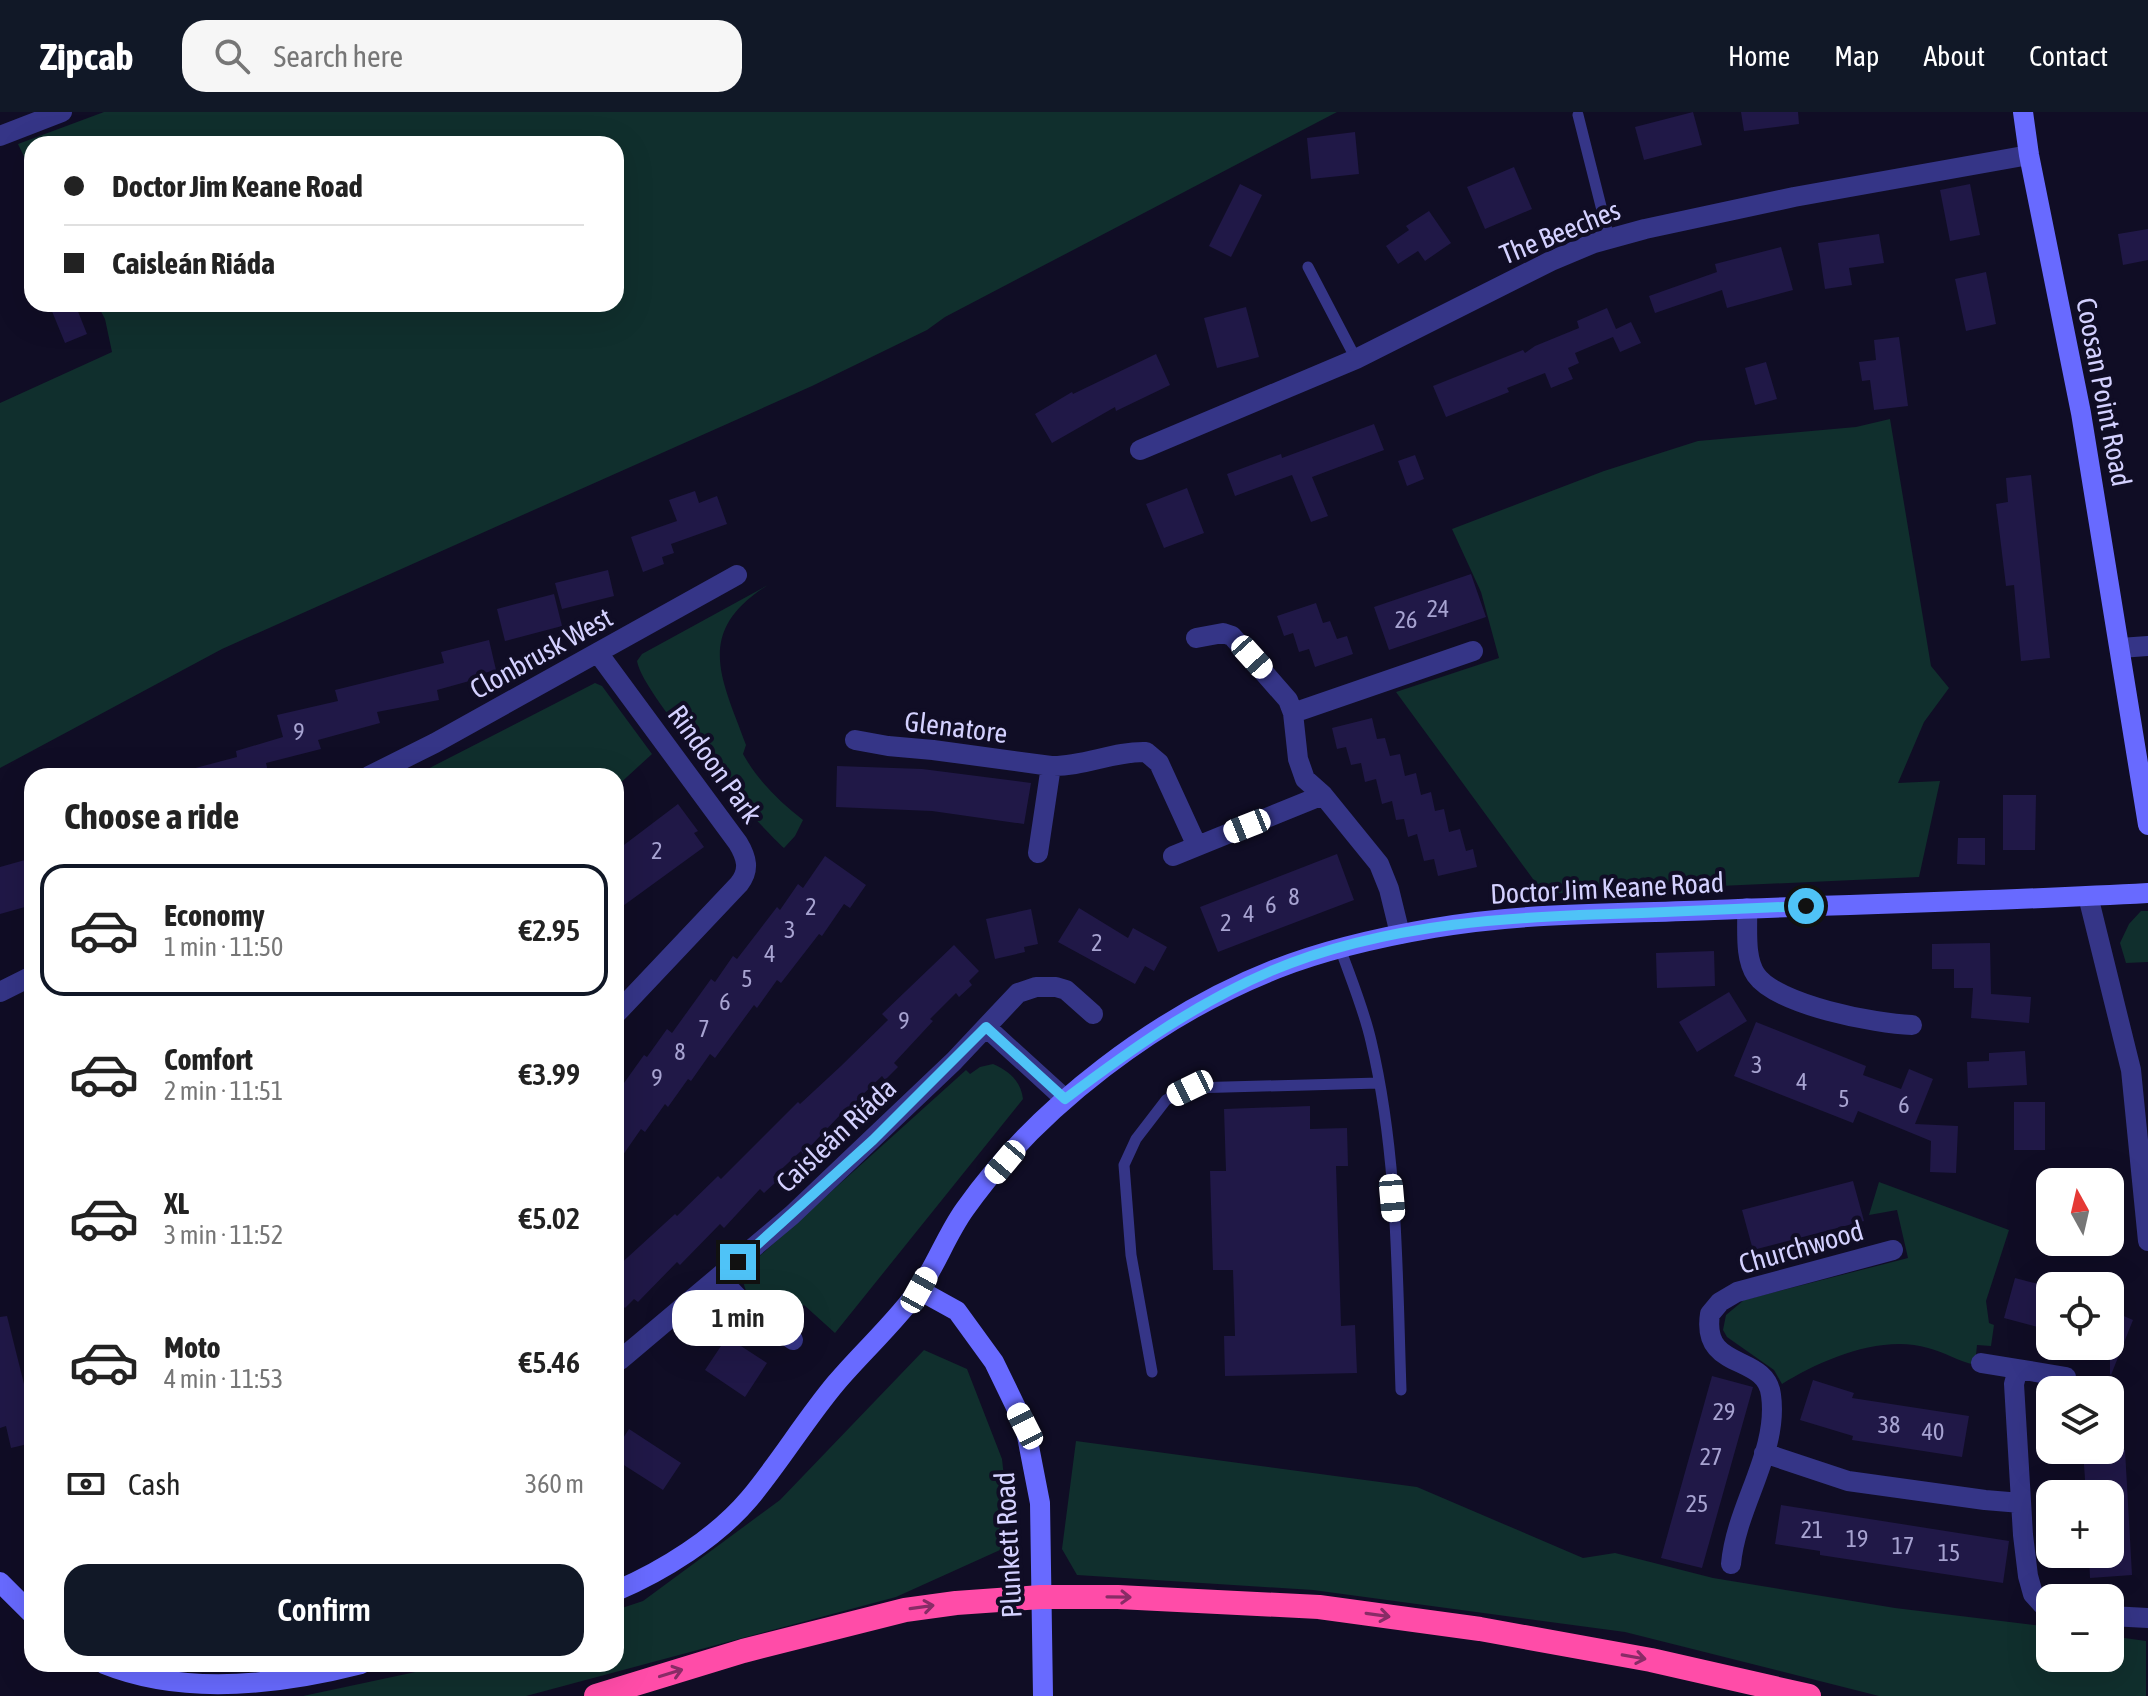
<!DOCTYPE html>
<meta charset="utf-8">
<style>
:root{--surface:#fff;--page:#f6f6f6;--text:#222;--muted:#767676;--line:#e0e0e0;--accent:#111827}
body{margin:0;font-family:"Asap Condensed",sans-serif;background:var(--page);color:var(--text);height:100vh;display:flex;flex-direction:column;font-size:30px;white-space:nowrap}
*{box-sizing:border-box;margin:0}
p{font-size:26px;color:var(--muted)}
.icon{flex:none;width:44px;height:44px;fill:none;stroke:currentColor;stroke-width:2;stroke-linecap:round;stroke-linejoin:round}
.map{position:relative;flex:1;overflow:hidden}
.panel{position:absolute;left:24px;top:656px;width:600px;height:904px;display:flex;flex-direction:column;background:var(--surface);border-radius:24px;box-shadow:0 8px 32px #0002}
.panel>*{flex:none}
.banner{position:absolute;left:24px;top:24px;width:600px;height:176px;border-radius:24px;box-shadow:0 8px 32px #0002;display:grid;align-content:center;height:176px;padding:0 40px;background:var(--surface)}
.needle{width:52px;rotate:352deg}
.fabs{position:absolute;left:2036px;top:1056px;display:grid;gap:16px}
.fabs a{display:grid;place-items:center;width:88px;height:88px;border-radius:16px;background:var(--surface);box-shadow:0 8px 32px #0002;font-size:40px}
.end{position:absolute;width:36px;height:36px;margin:-18px;border:10px solid #4fc3f7;background:#111;box-shadow:0 0 0 4px #111}
.from{border-radius:50%}
.bubble{position:absolute;height:56px;border-radius:24px;background:var(--surface);box-shadow:0 8px 32px #0002;font-size:26px;font-weight:600;line-height:56px;text-align:center}
.car{position:absolute;width:24px;height:48px;margin:-24px -12px;border-radius:10px;box-shadow:0 0 6px 2px #0007;background:linear-gradient(#fff 24%,#345 0 40%,#fff 0 76%,#345 0 86%,#fff 0)}
.banner b{display:flex;align-items:center;gap:28px;height:76px;font-size:30px}
.banner b+b{border-top:2px solid var(--line)}
.banner i{width:20px;height:20px;background:var(--text)}
ul{padding:0;list-style:none}
li{display:flex;align-items:center;gap:24px;height:132px;margin:0 16px 12px;padding:0 24px;border:4px solid transparent;border-radius:24px}
li div{flex:1}
li b{display:block;font-size:30px}
li em{font-style:normal;font-weight:600}
li.current{border-color:var(--accent)}
li>.icon{width:72px;height:72px;stroke-width:1.5}
h2{padding:0 40px;font-size:36px;line-height:96px}
.pay{display:flex;align-items:center;gap:20px;height:88px;padding:0 40px;font-size:30px}
.pay p{margin-inline-start:auto}
.action{display:flex;gap:16px;margin-top:auto;padding:16px 40px}
.action a{flex:1;height:92px;border-radius:24px;background:var(--accent);color:#fff;font-size:32px;font-weight:600;line-height:92px;text-align:center}
header{display:flex;align-items:center;gap:48px;box-sizing:border-box;height:112px;padding:0 40px;background:var(--accent);color:#fff}
header strong{font-size:38px}
nav{display:flex;gap:44px;margin-inline-start:auto;font-size:28px}
.search{width:560px;height:72px;background:var(--page);display:flex;align-items:center;gap:20px;box-sizing:border-box;padding:0 28px;border-radius:24px;color:var(--muted);font-size:30px}
.map>svg:first-child{display:block}
.green{fill:#102f2d}
.building{fill:#201847}
.lines{fill:none;stroke-linecap:round;stroke-linejoin:round}
.lane{stroke:#353587;stroke-width:11}
.street{stroke:#353587;stroke-width:20}
.secondary{stroke:#686aff;stroke-width:20}
.highway{stroke:#ff4ca8;stroke-width:24}
.oneway{stroke:#882c66}
.route{stroke:#4fc3f7;stroke-width:10}
.labels{text-anchor:middle;stroke-width:8;stroke-linejoin:round;paint-order:stroke}
.number-label{font-size:24px;fill:#a7a3d1}
.street-label{font-size:28px;fill:#d4d1ff;stroke:#100d25}
</style>
<header>
<strong>Zipcab</strong>
<div class="search"><svg class="icon" aria-label="search" viewBox="0 0 24 24"><circle cx="10" cy="10" r="6"/><path d="M15 15l6 6"/></svg>Search here</div>
<nav><a>Home</a><a>Map</a><a>About</a><a>Contact</a></nav>
</header>
<div class="map">
<svg width="2148" height="1584" viewBox="0 0 2148 1584">
<rect width="100%" height="100%" fill="#100d25"/>
<path class="green" d="M 104,0 L 1337,0 L 945,205 L 927,218 L 812,274 L 222,537 L 0,656 L 0,291 L 112,240 L 105,207 L 97,192 L 616,192 L 616,32 L 32,32 L 32,61 L 18,32 Z
M 1890,307 L 1931,554 L 1949,576 L 1924,610 L 1898,671 L 1940,669 L 1919,765 L 1544,782 L 1396,580 L 1499,546 L 1481,480 L 1452,417 L 1604,359 L 1698,329 L 1856,315 Z
M 768,473 C 693,520 722,567 746,633 L 743,642 C 758,669 779,689 803,708 L 795,724 L 784,736 C 754,709 642,582 637,549 L 642,542 Z
M 595,571 L 602,574 L 652,642 L 616,675 L 616,664 L 414,664 Z
M 2141,799 L 2148,799 L 2148,850 L 2126,851 L 2120,831 L 2129,812 Z
M 993,952 C 1009,959 1021,969 1023,987 L 835,1221 L 804,1193 L 783,1204 C 759,1192 728,1179 753,1150 L 966,958 L 970,962 L 980,955 Z
M 1879,1070 L 2009,1118 L 1986,1189 L 1989,1211 L 1994,1213 L 1991,1234 L 1977,1233 L 1975,1253 C 1958,1249 1944,1240 1928,1236 C 1881,1222 1821,1248 1782,1272 L 1774,1258 L 1727,1225 L 1723,1218 L 1726,1203 L 1744,1188 L 1908,1146 L 1897,1098 L 1869,1103 Z
M 924,1238 L 967,1257 L 1002,1347 L 1009,1411 L 1000,1438 L 896,1485 L 526,1584 L 303,1584 L 453,1552 L 616,1552 L 616,1498 L 643,1489 L 780,1388 Z
M 1076,1329 L 1417,1375 L 1583,1446 L 1615,1441 L 1713,1466 L 1895,1496 L 2050,1515 L 2050,1546 L 2110,1546 L 2110,1524 L 2146,1529 L 2146,1584 L 1879,1584 L 1625,1520 L 1313,1478 L 1077,1463 L 1062,1437 Z"/>
<path class="building" d="M 1693,0 L 1702,33 L 1644,48 L 1635,15 Z
M 1741,0 L 1798,0 L 1799,12 L 1744,19 Z
M 1355,20 L 1359,62 L 1311,67 L 1307,26 Z
M 1514,55 L 1532,97 L 1485,117 L 1467,75 Z
M 1240,72 L 1262,83 L 1231,145 L 1209,134 Z
M 1970,72 L 1980,123 L 1950,129 L 1940,78 Z
M 1429,99 L 1451,131 L 1425,149 L 1418,139 L 1398,152 L 1386,134 L 1409,118 L 1406,114 Z
M 2148,117 L 2148,148 L 2123,153 L 2118,122 Z
M 1879,122 L 1884,151 L 1849,156 L 1852,173 L 1825,177 L 1818,131 Z
M 1781,135 L 1793,178 L 1727,196 L 1722,178 L 1655,201 L 1649,184 L 1717,160 L 1715,152 Z
M 1986,160 L 1996,212 L 1966,219 L 1955,167 Z
M 49,192 L 75,192 L 87,222 L 65,231 Z
M 1246,195 L 1259,245 L 1217,256 L 1204,206 Z
M 1607,196 L 1616,217 L 1631,210 L 1641,231 L 1620,240 L 1613,225 L 1575,241 L 1579,251 L 1568,256 L 1573,267 L 1551,276 L 1545,261 L 1507,276 L 1509,280 L 1446,305 L 1433,274 L 1523,238 L 1525,241 L 1535,234 L 1579,216 L 1577,209 Z
M 1899,225 L 1908,294 L 1874,298 L 1870,268 L 1862,269 L 1859,250 L 1876,248 L 1874,228 Z
M 1156,242 L 1170,273 L 1116,299 L 1115,295 L 1052,331 L 1035,302 L 1072,280 L 1073,282 Z
M 1766,250 L 1777,287 L 1755,293 L 1745,256 Z
M 1374,312 L 1384,338 L 1312,365 L 1328,404 L 1311,410 L 1292,363 L 1235,384 L 1227,362 L 1281,342 L 1282,346 Z
M 1415,343 L 1424,367 L 1407,374 L 1398,349 Z
M 2031,363 L 2050,546 L 2021,549 L 2014,473 L 2006,474 L 1996,392 L 2008,390 L 2006,366 Z
M 1187,376 L 1204,421 L 1164,436 L 1146,392 Z
M 695,379 L 699,391 L 717,384 L 727,412 L 671,432 L 674,441 L 662,445 L 664,452 L 643,460 L 631,425 L 677,409 L 669,388 Z
M 608,458 L 614,484 L 562,497 L 555,471 Z
M 1471,462 L 1486,505 L 1389,538 L 1374,495 Z
M 554,482 L 562,514 L 505,529 L 497,497 Z
M 1316,491 L 1323,511 L 1330,509 L 1337,527 L 1347,524 L 1353,542 L 1315,555 L 1309,537 L 1299,540 L 1293,521 L 1284,524 L 1277,504 Z
M 489,528 L 496,558 L 472,564 L 473,568 L 437,578 L 439,588 L 377,600 L 380,611 L 318,628 L 321,637 L 266,651 L 269,664 L 189,664 L 188,658 L 237,645 L 236,639 L 283,625 L 277,603 L 338,589 L 335,578 L 444,551 L 441,540 Z
M 1372,606 L 1377,627 L 1385,626 L 1390,644 L 1400,642 L 1405,664 L 1416,661 L 1421,683 L 1431,680 L 1435,699 L 1444,697 L 1449,720 L 1460,717 L 1466,739 L 1473,737 L 1477,755 L 1438,764 L 1434,747 L 1424,749 L 1417,722 L 1408,725 L 1404,707 L 1396,708 L 1392,689 L 1382,692 L 1376,667 L 1365,670 L 1361,651 L 1351,653 L 1346,635 L 1337,637 L 1332,616 Z
M 837,654 L 922,657 L 1031,671 L 1024,712 L 932,699 L 836,695 Z
M 2003,683 L 2036,683 L 2035,738 L 2003,738 Z
M 678,692 L 698,719 L 694,721 L 704,735 L 616,799 L 616,739 Z
M 1958,726 L 1985,726 L 1985,753 L 1957,752 Z
M 1337,742 L 1354,788 L 1218,840 L 1200,795 Z
M 825,744 L 866,773 L 850,796 L 844,792 L 822,824 L 819,822 L 781,871 L 777,868 L 757,896 L 754,893 L 715,946 L 710,942 L 691,969 L 688,967 L 668,995 L 665,992 L 645,1020 L 641,1017 L 616,1053 L 616,965 L 624,971 L 644,943 L 647,945 L 667,917 L 672,921 L 711,867 L 715,870 L 733,844 L 737,847 L 777,795 L 780,798 L 798,772 L 803,776 Z
M 25,748 L 29,760 L 32,759 L 32,793 L 0,802 L 0,755 Z
M 1079,796 L 1128,826 L 1133,816 L 1167,835 L 1154,859 L 1145,854 L 1135,872 L 1058,830 Z
M 1031,797 L 1038,832 L 1024,835 L 1025,840 L 995,847 L 986,807 Z
M 1990,831 L 1991,882 L 2031,885 L 2029,911 L 1971,906 L 1973,876 L 1954,876 L 1954,857 L 1932,857 L 1932,832 Z
M 954,833 L 979,859 L 969,869 L 972,873 L 959,885 L 956,881 L 930,907 L 933,909 L 894,951 L 898,955 L 885,968 L 882,964 L 856,989 L 858,992 L 846,1004 L 842,1001 L 803,1042 L 801,1039 L 773,1065 L 777,1069 L 764,1081 L 760,1077 L 724,1116 L 720,1112 L 680,1153 L 677,1150 L 638,1190 L 634,1187 L 625,1196 L 616,1187 L 616,1156 L 675,1102 L 677,1104 L 718,1064 L 721,1067 L 798,990 L 800,992 L 841,954 L 888,908 L 882,902 Z
M 1714,839 L 1715,874 L 1657,876 L 1656,841 Z
M 1729,880 L 1747,909 L 1697,940 L 1679,910 Z
M 1756,910 L 1866,954 L 1863,963 L 1901,977 L 1909,957 L 1933,967 L 1915,1012 L 1958,1014 L 1956,1061 L 1930,1060 L 1931,1029 L 1858,999 L 1853,1011 L 1734,964 Z
M 2025,939 L 2027,973 L 1968,976 L 1967,950 L 1989,949 L 1989,941 Z
M 2014,990 L 2045,990 L 2045,1038 L 2014,1038 Z
M 1310,994 L 1310,1017 L 1347,1016 L 1348,1054 L 1336,1054 L 1341,1214 L 1355,1213 L 1357,1261 L 1225,1264 L 1224,1224 L 1235,1224 L 1233,1158 L 1213,1158 L 1210,1059 L 1226,1059 L 1224,997 Z
M 1853,1069 L 1864,1109 L 1753,1138 L 1742,1098 Z
M 2015,1166 L 2050,1175 L 2050,1201 L 2045,1217 L 2004,1206 Z
M 2110,1198 L 2133,1208 L 2111,1263 L 2110,1262 Z
M 7,1204 L 26,1280 L 32,1279 L 32,1331 L 11,1336 L 6,1314 L 0,1316 L 0,1205 Z
M 727,1225 L 767,1251 L 745,1285 L 705,1258 Z
M 1712,1264 L 1753,1275 L 1702,1456 L 1661,1446 Z
M 1813,1268 L 1854,1281 L 1852,1286 L 1969,1304 L 1962,1345 L 1852,1328 L 1853,1324 L 1800,1308 Z
M 629,1317 L 681,1351 L 663,1378 L 616,1348 L 616,1337 Z
M 2083,1338 L 2125,1338 L 2132,1463 L 2090,1466 L 2089,1442 L 2110,1442 L 2110,1382 L 2086,1382 Z
M 1781,1393 L 2009,1429 L 2003,1471 L 1820,1443 L 1820,1439 L 1775,1432 Z"/>
<g class="lines">
<path class="lane" d="M 1578,3 L 1609,126
M 1308,155 L 1356,247
M 1340,836 C 1351,867 1364,898 1371,929 C 1398,1043 1397,1162 1401,1278
M 1152,1260 L 1131,1143 L 1124,1053 L 1136,1027 L 1166,988 L 1190,976 L 1379,971"/>
<path class="street" d="M 0,24 L 62,0
M 1140,338 L 1356,247 L 1551,149 L 1594,131 L 1645,117 L 1794,85 L 2029,43
M 1196,526 L 1223,521 L 1232,524 L 1288,588 L 1293,601 L 1298,647 L 1305,667 L 1323,683 L 1379,752 L 1389,777 L 1400,822
M 2120,536 L 2148,534
M 598,541 L 738,731 C 747,746 750,758 739,772 L 616,902
M 1293,601 L 1473,539
M 855,628 L 888,634 L 933,638 L 1051,654 C 1083,655 1114,639 1146,640 L 1159,651 L 1197,734
M 369,664 L 435,631 L 737,463
M 1038,741 L 1051,654
M 1173,744 L 1323,683
M 2088,784 L 2131,958 L 2148,1129
M 1747,796 C 1748,817 1744,845 1756,863 C 1777,893 1876,912 1912,913
M 0,880 L 32,864
M 986,915 L 1065,987
M 719,1166 L 744,1192 L 793,1228
M 620,1248 L 792,1103 L 954,949 L 1018,881 L 1036,875 L 1056,875 L 1066,878 L 1093,902
M 1981,1251 L 2018,1257
M 1764,1341 L 1848,1369 L 1985,1388 L 2021,1391
M 1731,1452 C 1736,1394 1779,1340 1771,1283 C 1766,1241 1701,1260 1710,1202 L 1720,1190 L 1737,1180 L 1893,1138
M 2050,1496 L 2042,1492 L 2033,1482 L 2028,1464 L 2023,1423 L 2014,1272 L 2018,1257 L 2066,1265
M 2110,1504 L 2148,1506"/>
<path class="secondary" d="M 2023,0 L 2029,43 L 2081,301 L 2148,713
M 919,1178 L 957,1199 L 994,1250 L 1025,1314 L 1040,1391 L 1043,1584
M 0,1470 L 32,1502
M 616,1479 C 663,1459 716,1426 749,1387 C 780,1350 805,1308 836,1271 C 863,1239 896,1210 920,1176 C 937,1151 947,1122 965,1097 C 1038,994 1159,903 1276,857 C 1327,837 1381,825 1434,816 C 1526,800 1621,802 1714,798 C 1858,792 2003,789 2148,781
M 104,1552 C 183,1584 279,1573 361,1552"/>
<path class="highway" d="M 596,1584 L 743,1539 L 905,1498 L 956,1491 L 1041,1485 L 1118,1485 L 1319,1495 L 1480,1517 L 1651,1548 L 1809,1584"/>
</g>
<defs><path id="oneway-shaft" d="M-6 0H5M1.5-3L5.5 0L1.5 3" fill="none" stroke-width="1.6" stroke-linecap="round" stroke-linejoin="round" transform="scale(2)"/></defs>
<g class="oneway">
<use href="#oneway-shaft" transform="translate(1119 1485) rotate(1)"/>
<use href="#oneway-shaft" transform="translate(922 1495) rotate(-8)"/>
<use href="#oneway-shaft" transform="translate(1378 1503) rotate(8)"/>
<use href="#oneway-shaft" transform="translate(1634 1545) rotate(10)"/>
<use href="#oneway-shaft" transform="translate(671 1561) rotate(-17)"/>
</g>
<g class="lines">
<path class="route" d="M 738,1150 L 873,1028 L 986,915 L 1065,987 C 1130,938 1196,891 1271,859 C 1387,810 1518,804 1642,801 C 1696,799 1751,796 1806,794"/>
</g>
<g class="labels">
<g class="number-label">
<text x="1438" y="505">24</text>
<text x="1406" y="516">26</text>
<text x="299" y="628">9</text>
<text x="657" y="747">2</text>
<text x="1294" y="793">8</text>
<text x="1271" y="801">6</text>
<text x="811" y="803">2</text>
<text x="1249" y="810">4</text>
<text x="1226" y="819">2</text>
<text x="790" y="826">3</text>
<text x="1097" y="839">2</text>
<text x="770" y="850">4</text>
<text x="747" y="875">5</text>
<text x="725" y="898">6</text>
<text x="904" y="917">9</text>
<text x="704" y="925">7</text>
<text x="680" y="948">8</text>
<text x="1757" y="961">3</text>
<text x="657" y="974">9</text>
<text x="1802" y="978">4</text>
<text x="1844" y="995">5</text>
<text x="1904" y="1001">6</text>
<text x="1724" y="1308">29</text>
<text x="1889" y="1321">38</text>
<text x="1933" y="1328">40</text>
<text x="1711" y="1353">27</text>
<text x="1697" y="1400">25</text>
<text x="1812" y="1426">21</text>
<text x="1857" y="1435">19</text>
<text x="1903" y="1442">17</text>
<text x="1949" y="1449">15</text>
</g>
<g class="street-label">
<text transform="translate(1560 120) rotate(-22)" y="10">The Beeches</text>
<text transform="translate(2104 280) rotate(79)" y="10">Coosan Point Road</text>
<text transform="translate(541 541) rotate(-29)" y="10">Clonbrusk West</text>
<text transform="translate(956 615) rotate(7)" y="10">Glenatore</text>
<text transform="translate(715 652) rotate(54)" y="10">Rindoon Park</text>
<text transform="translate(1607 776) rotate(-3)" y="10">Doctor Jim Keane Road</text>
<text transform="translate(836 1023) rotate(-43)" y="10">Caisleán Riáda</text>
<text transform="translate(1801 1135) rotate(-16)" y="10">Churchwood</text>
<text transform="translate(1008 1433) rotate(-93)" y="10">Plunkett Road</text>
</g>
</g>
</svg>
<div class="fabs">
<a><svg class="needle" viewBox="-14 -14 28 28"><path d="M0-13l5 13h-10z" fill="#e53935"/><path d="M0 13l5-13h-10z" fill="#767676"/></svg></a>
<a><svg class="icon" aria-label="locate" viewBox="0 0 24 24"><circle cx="12" cy="12" r="6"/><path d="M12 2v4M12 18v4M2 12h4M18 12h4"/></svg></a>
<a><svg class="icon" aria-label="layers" viewBox="0 0 24 24"><path d="M12 4l9 5-9 5-9-5zM3 14l9 5 9-5"/></svg></a>
<a>+</a>
<a>−</a>
</div>
<i class="end from" style="left:1806px;top:794px"></i>
<i class="end" style="left:738px;top:1150px"></i>
<div class="bubble" style="left:672px;top:1178px;width:132px">1 min</div>
<i class="car" style="left:1252px;top:545px;rotate:138deg"></i>
<i class="car" style="left:1247px;top:714px;rotate:248deg"></i>
<i class="car" style="left:1190px;top:976px;rotate:244deg"></i>
<i class="car" style="left:1005px;top:1050px;rotate:220deg"></i>
<i class="car" style="left:1392px;top:1086px;rotate:175deg"></i>
<i class="car" style="left:919px;top:1178px;rotate:29deg"></i>
<i class="car" style="left:1025px;top:1314px;rotate:333deg"></i>
<div class="banner">
<b><i class="from"></i>Doctor Jim Keane Road</b>
<b><i></i>Caisleán Riáda</b>
</div>
<section class="panel">
<h2>Choose a ride</h2>
<ul>
<li class="current"><svg class="icon" aria-label="car" viewBox="0 0 24 24"><path d="M5 17H2v-5l4-1 3-4h7l3 4 3 1v5h-3M9 17h6M6 11h13"/><circle cx="7" cy="17" r="2"/><circle cx="17" cy="17" r="2"/></svg><div><b>Economy</b><p>1 min · 11:50</p></div><em>€2.95</em></li>
<li><svg class="icon" aria-label="car" viewBox="0 0 24 24"><path d="M5 17H2v-5l4-1 3-4h7l3 4 3 1v5h-3M9 17h6M6 11h13"/><circle cx="7" cy="17" r="2"/><circle cx="17" cy="17" r="2"/></svg><div><b>Comfort</b><p>2 min · 11:51</p></div><em>€3.99</em></li>
<li><svg class="icon" aria-label="car" viewBox="0 0 24 24"><path d="M5 17H2v-5l4-1 3-4h7l3 4 3 1v5h-3M9 17h6M6 11h13"/><circle cx="7" cy="17" r="2"/><circle cx="17" cy="17" r="2"/></svg><div><b>XL</b><p>3 min · 11:52</p></div><em>€5.02</em></li>
<li><svg class="icon" aria-label="car" viewBox="0 0 24 24"><path d="M5 17H2v-5l4-1 3-4h7l3 4 3 1v5h-3M9 17h6M6 11h13"/><circle cx="7" cy="17" r="2"/><circle cx="17" cy="17" r="2"/></svg><div><b>Moto</b><p>4 min · 11:53</p></div><em>€5.46</em></li>
</ul>
<div class="pay"><svg class="icon" aria-label="cash" viewBox="0 0 24 24"><path d="M3 7h18v10H3z"/><circle cx="12" cy="12" r="2"/></svg>Cash<p>360 m</p></div>
<div class="action"><a>Confirm</a></div>
</section>
</div>
